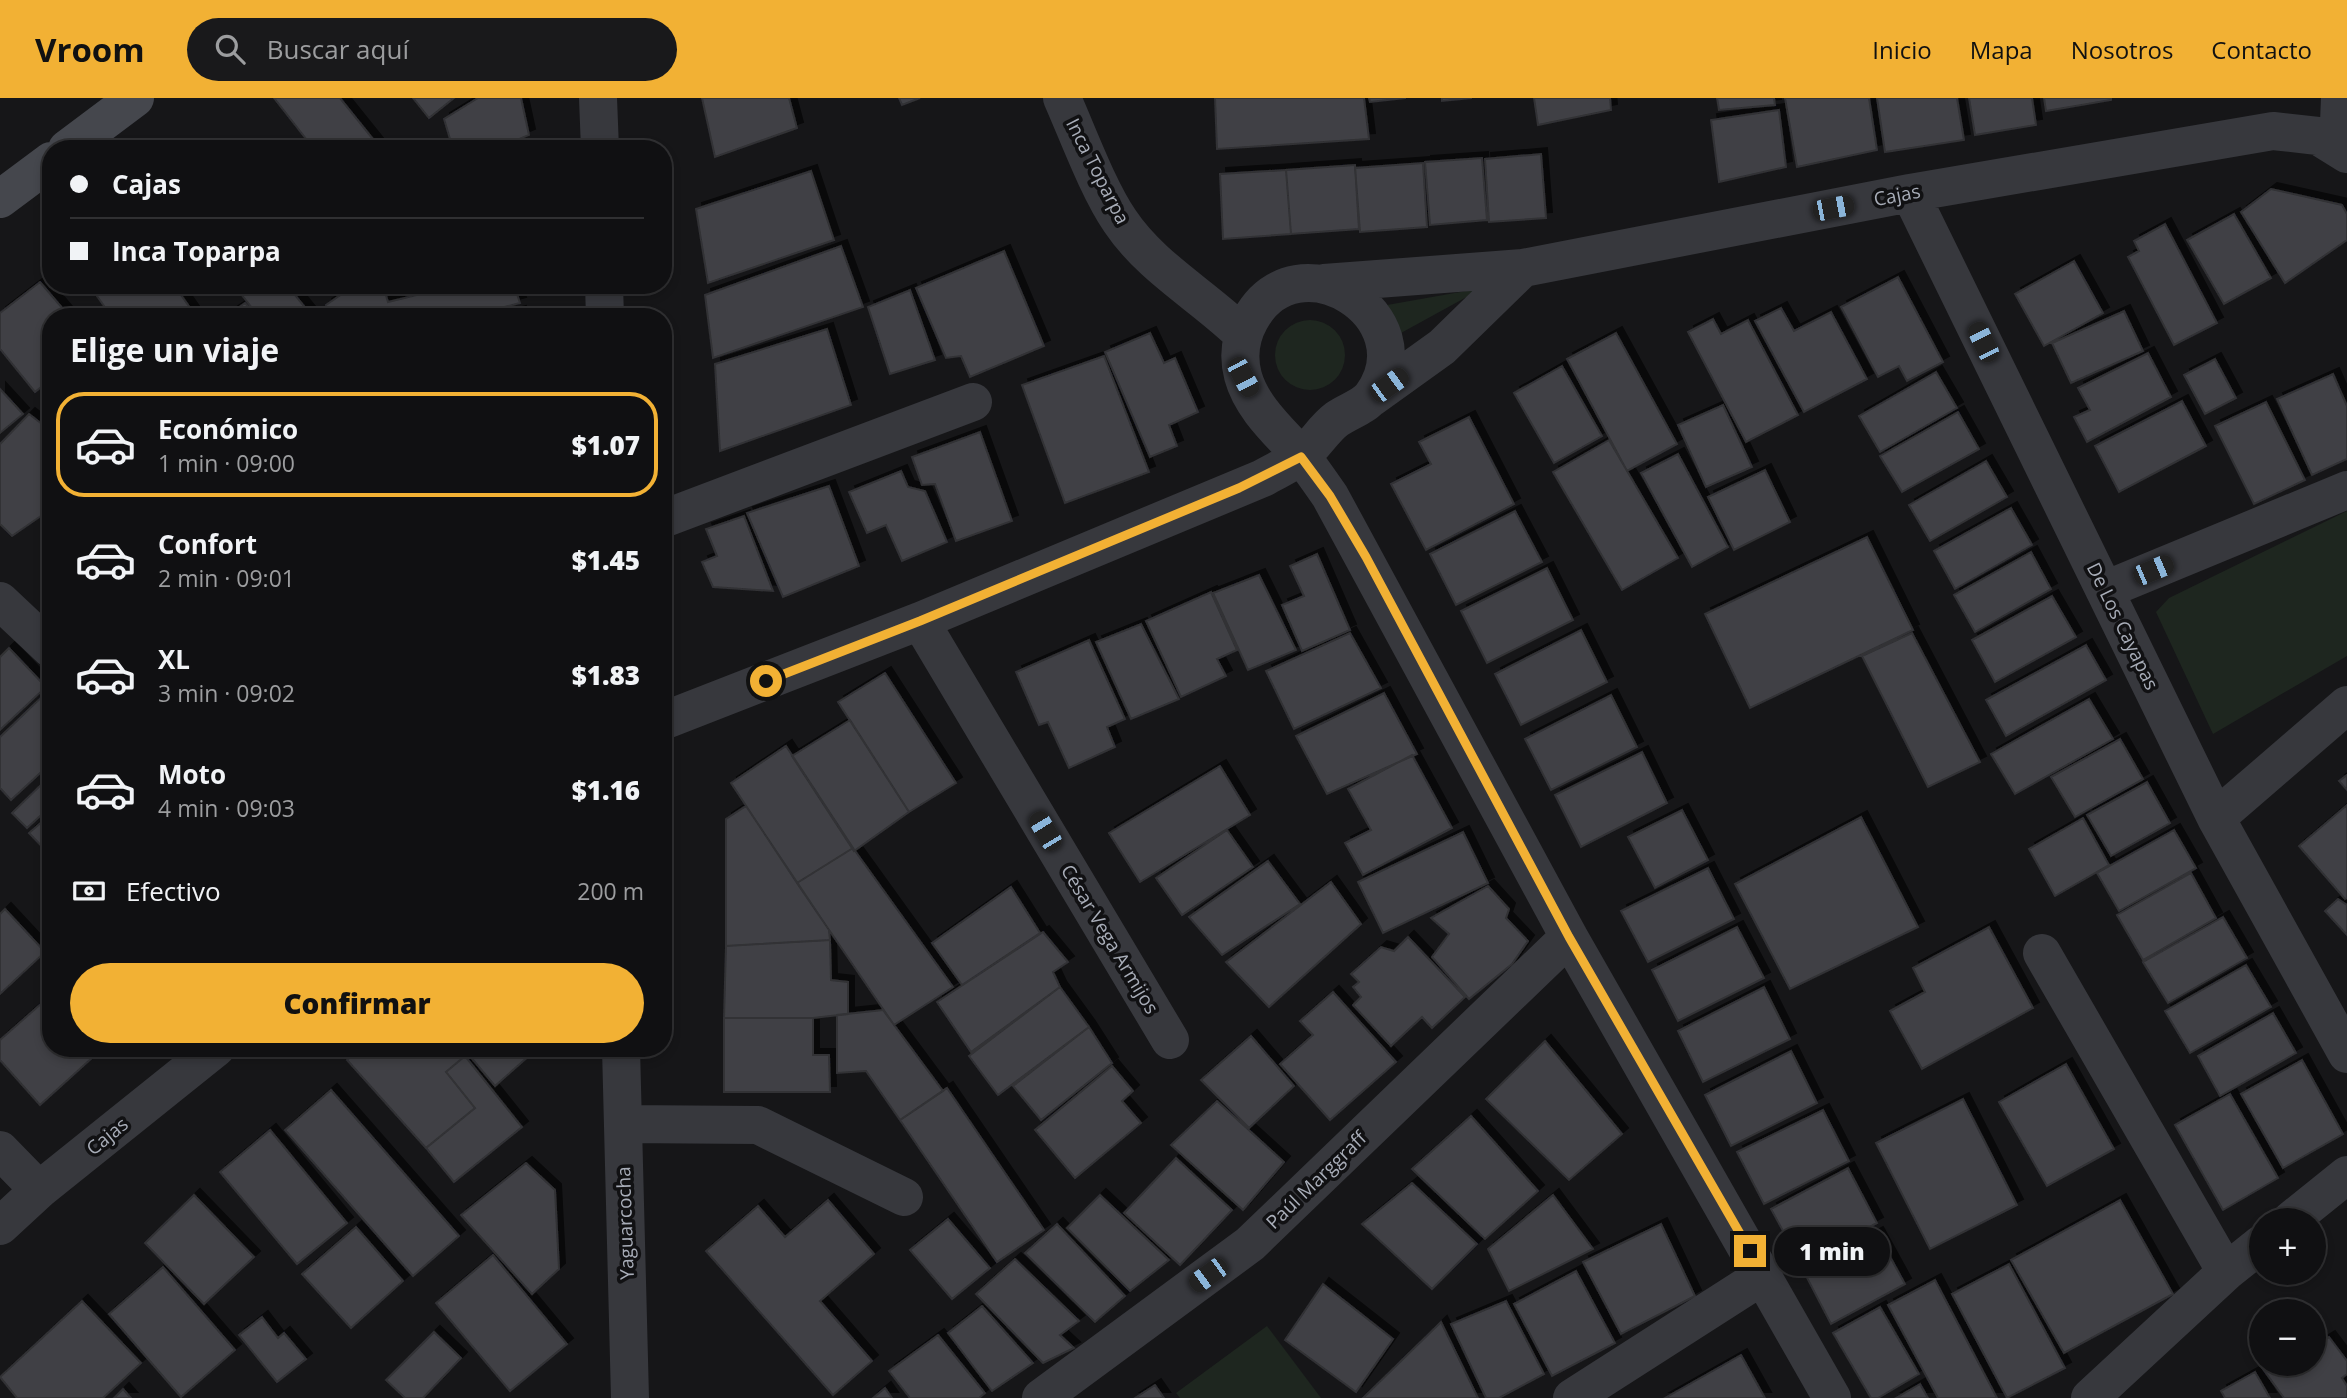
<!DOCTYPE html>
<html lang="es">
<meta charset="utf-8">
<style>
:root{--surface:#101012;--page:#19191b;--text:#f1f3f6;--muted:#9c9d9f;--line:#303032;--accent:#f2b134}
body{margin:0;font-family:"Open Sans",sans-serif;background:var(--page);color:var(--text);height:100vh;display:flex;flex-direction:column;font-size:26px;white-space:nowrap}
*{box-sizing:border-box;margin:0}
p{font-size:23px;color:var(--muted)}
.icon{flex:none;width:38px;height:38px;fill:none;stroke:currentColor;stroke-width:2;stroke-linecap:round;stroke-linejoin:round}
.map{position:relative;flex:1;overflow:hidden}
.side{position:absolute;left:42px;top:210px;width:630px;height:749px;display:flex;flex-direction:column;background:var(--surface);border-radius:28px;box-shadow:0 4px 10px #0003,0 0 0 2px var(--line)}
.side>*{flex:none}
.top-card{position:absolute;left:42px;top:42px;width:630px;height:154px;border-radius:28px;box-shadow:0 4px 10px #0003,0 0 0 2px var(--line);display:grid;align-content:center;height:154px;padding:0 28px;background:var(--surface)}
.fabs{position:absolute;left:2249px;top:1110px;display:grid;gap:14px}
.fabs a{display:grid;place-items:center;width:77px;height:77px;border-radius:50%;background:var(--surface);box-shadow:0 4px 10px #0003,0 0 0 2px var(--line);font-size:35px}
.end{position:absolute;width:32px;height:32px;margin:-16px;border:9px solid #f2b134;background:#111;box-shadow:0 0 0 4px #111}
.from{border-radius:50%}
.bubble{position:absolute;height:49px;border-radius:24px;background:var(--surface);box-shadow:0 4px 10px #0003,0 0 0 2px var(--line);font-size:23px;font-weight:800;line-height:49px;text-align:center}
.car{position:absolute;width:21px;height:42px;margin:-21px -10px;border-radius:9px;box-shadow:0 0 5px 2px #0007;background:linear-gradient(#222 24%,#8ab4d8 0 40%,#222 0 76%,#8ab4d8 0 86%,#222 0)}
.top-card b{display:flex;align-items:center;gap:24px;height:66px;font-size:26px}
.top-card b+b{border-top:2px solid var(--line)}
.top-card i{width:18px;height:18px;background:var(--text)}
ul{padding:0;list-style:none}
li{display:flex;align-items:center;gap:21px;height:105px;margin:0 14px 10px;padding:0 14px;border:4px solid transparent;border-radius:28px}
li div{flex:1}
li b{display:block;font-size:26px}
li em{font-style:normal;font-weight:800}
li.selected{border-color:var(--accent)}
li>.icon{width:63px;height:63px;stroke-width:1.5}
h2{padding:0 28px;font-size:32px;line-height:84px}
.pay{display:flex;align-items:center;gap:18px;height:77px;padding:0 28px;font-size:26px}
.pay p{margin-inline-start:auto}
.cta{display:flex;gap:14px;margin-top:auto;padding:14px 28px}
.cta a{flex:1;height:80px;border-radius:42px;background:var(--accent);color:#111;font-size:28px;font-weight:800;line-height:80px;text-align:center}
header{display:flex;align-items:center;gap:42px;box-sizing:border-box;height:98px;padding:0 35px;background:var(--accent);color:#111}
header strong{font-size:33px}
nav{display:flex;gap:38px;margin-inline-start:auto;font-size:24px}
.search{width:490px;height:63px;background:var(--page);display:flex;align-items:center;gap:18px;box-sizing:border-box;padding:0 24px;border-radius:38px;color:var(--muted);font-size:26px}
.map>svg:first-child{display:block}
.green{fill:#1e261f}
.building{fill:#404145;stroke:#303034;stroke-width:2;filter:url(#shadow)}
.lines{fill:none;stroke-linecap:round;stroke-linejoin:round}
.street{stroke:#37383d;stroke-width:38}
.secondary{stroke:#45474d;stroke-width:38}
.route{stroke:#f2b134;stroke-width:9}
.labels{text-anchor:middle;stroke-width:7;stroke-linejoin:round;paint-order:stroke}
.street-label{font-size:19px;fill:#a8adb8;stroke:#111113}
</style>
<header>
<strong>Vroom</strong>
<div class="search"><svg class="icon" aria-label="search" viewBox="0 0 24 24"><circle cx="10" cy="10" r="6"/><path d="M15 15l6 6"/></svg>Buscar aquí</div>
<nav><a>Inicio</a><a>Mapa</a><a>Nosotros</a><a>Contacto</a></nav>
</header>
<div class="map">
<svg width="2347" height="1300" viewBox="0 0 2347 1300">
<defs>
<filter id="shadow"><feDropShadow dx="6" dy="-6" stdDeviation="0" flood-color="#0009"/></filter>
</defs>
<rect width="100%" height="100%" fill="#161618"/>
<path class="green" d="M 1483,190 L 1401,235 L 1387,207 Z
M1275 257a35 35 0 1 1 70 0a35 35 0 1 1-70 0Z
M 2347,413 L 2347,558 L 2213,636 L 2156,514 L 2169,500 Z
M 1267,1228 L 1321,1300 L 1180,1300 L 1176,1295 Z"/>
<path class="building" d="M 274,0 L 340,0 L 381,51 L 314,51 Z
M 413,0 L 454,0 L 429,20 Z
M 478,0 L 521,0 L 529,37 L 495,51 L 453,51 L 444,21 Z
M 702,0 L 789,0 L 797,30 L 715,59 Z
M 899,0 L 920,0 L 902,7 Z
M 1215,0 L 1364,0 L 1369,41 L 1217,51 Z
M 1369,0 L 1406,0 L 1370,4 Z
M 1442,0 L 1472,0 L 1442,3 Z
M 1534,0 L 1610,0 L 1611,12 L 1538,27 Z
M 1717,0 L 1774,0 L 1775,7 L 1719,12 Z
M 1785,0 L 1869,0 L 1877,52 L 1797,69 Z
M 1877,0 L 1957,0 L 1964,42 L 1885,54 Z
M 1969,0 L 2032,0 L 2036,27 L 1975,37 Z
M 2044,0 L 2111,0 L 2111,2 L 2046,13 Z
M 1779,12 L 1786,69 L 1719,84 L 1711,22 Z
M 1541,56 L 1546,120 L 1489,124 L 1485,61 Z
M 1482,60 L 1487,122 L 1430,127 L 1425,64 Z
M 1423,65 L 1427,129 L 1360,134 L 1355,70 Z
M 1355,67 L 1359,131 L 1291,136 L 1286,72 Z
M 1286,72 L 1291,136 L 1223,141 L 1220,76 Z
M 811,73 L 834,142 L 708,185 L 696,111 Z
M 2271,91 L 2342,107 L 2347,116 L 2347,142 L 2285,185 L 2241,114 Z
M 2234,116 L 2271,180 L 2224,206 L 2187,142 Z
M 2165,126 L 2217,225 L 2174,247 L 2128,159 L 2139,153 L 2134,143 Z
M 841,148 L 863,209 L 713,260 L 705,197 Z
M 1004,153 L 1044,248 L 970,279 L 961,258 L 946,260 L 916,190 Z
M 2074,163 L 2103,215 L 2044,248 L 2015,196 Z
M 1898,179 L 1943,264 L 1907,283 L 1899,268 L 1878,279 L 1841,209 Z
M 40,184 L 70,219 L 51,219 L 51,281 L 35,294 L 0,251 L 0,215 Z
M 89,187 L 174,187 L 193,214 L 186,219 L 112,219 Z
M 234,187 L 287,187 L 312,218 L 259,219 Z
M 355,187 L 383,187 L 388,204 L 429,194 L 429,187 L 514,187 L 520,205 L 466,219 L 328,219 L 326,207 Z
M 910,192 L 935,262 L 890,276 L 868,209 Z
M 245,205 L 257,219 L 225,219 Z
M 1781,210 L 1794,233 L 1831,214 L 1867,281 L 1804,314 L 1755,223 Z
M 2124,213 L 2143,253 L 2071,285 L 2052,245 Z
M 520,214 L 521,219 L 499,219 Z
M 1713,221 L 1721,236 L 1748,222 L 1798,317 L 1746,344 L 1688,234 Z
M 827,231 L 851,307 L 720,353 L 715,266 Z
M 1150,235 L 1164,265 L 1175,260 L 1198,314 L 1169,327 L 1177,348 L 1150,359 L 1105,254 Z
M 1616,235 L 1677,346 L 1627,373 L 1567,261 Z
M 2148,255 L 2171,299 L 2087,344 L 2074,319 L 2090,312 L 2078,290 Z
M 1104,258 L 1149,374 L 1065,405 L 1022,287 Z
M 2215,261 L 2236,300 L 2205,316 L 2184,277 Z
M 1562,268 L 1602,338 L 1554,365 L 1514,295 Z
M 1936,274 L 1957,310 L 1880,354 L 1859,318 Z
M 2333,276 L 2347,308 L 2347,361 L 2312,377 L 2277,301 Z
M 0,291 L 23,316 L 0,335 Z
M 2182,303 L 2206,348 L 2119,394 L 2095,348 Z
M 2266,304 L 2305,382 L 2254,406 L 2215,328 Z
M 1723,307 L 1752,369 L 1706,389 L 1678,327 Z
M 1958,314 L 1979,351 L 1902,394 L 1880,358 Z
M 29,316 L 51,333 L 51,411 L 12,438 L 0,426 L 0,346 Z
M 1469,319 L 1514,406 L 1426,452 L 1391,386 L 1431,366 L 1419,344 Z
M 980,334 L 1012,423 L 956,443 L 935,386 L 922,387 L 912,359 Z
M 1609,342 L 1678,460 L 1622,492 L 1553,374 Z
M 1678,356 L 1728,449 L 1692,469 L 1641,375 Z
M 1986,363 L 2007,399 L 1930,443 L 1909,407 Z
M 1765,372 L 1790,424 L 1734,452 L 1708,399 Z
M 901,373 L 908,389 L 925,393 L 947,444 L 902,463 L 886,427 L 867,435 L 849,394 Z
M 829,388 L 859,468 L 783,499 L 747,415 Z
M 2011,410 L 2032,447 L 1955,491 L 1934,453 Z
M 1515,413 L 1542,464 L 1456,507 L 1430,456 Z
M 744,418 L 773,493 L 713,489 L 702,464 L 717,458 L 706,431 Z
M 1867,439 L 1913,532 L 1750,610 L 1705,516 Z
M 2031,454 L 2051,491 L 1975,534 L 1954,497 Z
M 1317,456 L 1350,532 L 1302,553 L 1282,507 L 1304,498 L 1290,468 Z
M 1547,470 L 1573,522 L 1487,565 L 1461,513 Z
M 1259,477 L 1296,552 L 1248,572 L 1213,495 Z
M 1211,494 L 1237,552 L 1217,561 L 1226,578 L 1181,599 L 1146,523 Z
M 2052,498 L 2076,539 L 1995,584 L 1972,542 Z
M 1141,526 L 1179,601 L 1131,621 L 1096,544 Z
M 1581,532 L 1607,584 L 1521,627 L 1495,576 Z
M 1350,535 L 1381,590 L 1294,631 L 1266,573 Z
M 1912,535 L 1980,664 L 1928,689 L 1862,558 Z
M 1089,542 L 1125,621 L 1107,629 L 1115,649 L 1069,670 L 1048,624 L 1039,627 L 1016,574 Z
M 2086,547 L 2106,582 L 2006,638 L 1986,602 Z
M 9,550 L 46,589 L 0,632 L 0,559 Z
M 885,575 L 956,685 L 909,714 L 838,604 Z
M 50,591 L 51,665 L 11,702 L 0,690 L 0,639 Z
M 1384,595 L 1417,656 L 1327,696 L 1296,638 Z
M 1611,597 L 1637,649 L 1551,692 L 1525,641 Z
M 2089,601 L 2113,641 L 2015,696 L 1991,656 Z
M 850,622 L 909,714 L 854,753 L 792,658 Z
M 2120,641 L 2143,681 L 2075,719 L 2051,679 Z
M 786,648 L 853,750 L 797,785 L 731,685 Z
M 1642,654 L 1667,705 L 1581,749 L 1555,697 Z
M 1412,657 L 1452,730 L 1363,777 L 1345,745 L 1371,732 L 1348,691 Z
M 1220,668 L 1250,717 L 1140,784 L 1109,735 Z
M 51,677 L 51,708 L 27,730 L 12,715 Z
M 2347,677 L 2347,692 L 2339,683 Z
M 2147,684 L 2170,725 L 2111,758 L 2087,717 Z
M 2347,707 L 2347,800 L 2345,801 L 2299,748 Z
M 746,708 L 829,832 L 830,842 L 726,848 L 726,721 Z
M 1682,712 L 1708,762 L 1655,790 L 1628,739 Z
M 51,716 L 51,758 L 29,735 Z
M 1861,719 L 1918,829 L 1790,891 L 1735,786 Z
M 2083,720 L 2109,767 L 2055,798 L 2029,751 Z
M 1227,732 L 1253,769 L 1182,817 L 1156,780 Z
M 2174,732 L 2196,770 L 2119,813 L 2097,775 Z
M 1463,734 L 1488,785 L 1383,835 L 1358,784 Z
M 853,750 L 953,889 L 894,927 L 797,785 Z
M 1268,763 L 1300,806 L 1222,857 L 1189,819 Z
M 1708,770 L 1734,821 L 1648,864 L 1621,813 Z
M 2191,775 L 2216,820 L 2143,862 L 2117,817 Z
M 1331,784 L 1361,826 L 1269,909 L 1226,864 Z
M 1488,788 L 1509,811 L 1506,820 L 1528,843 L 1512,866 L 1469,901 L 1432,859 L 1449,836 L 1431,820 Z
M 1011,789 L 1040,835 L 962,887 L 932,845 Z
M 2338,801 L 2347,807 L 2347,837 L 2325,813 Z
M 5,811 L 45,854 L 0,896 L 0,816 Z
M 2223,819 L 2247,860 L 2168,905 L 2143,864 Z
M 1737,829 L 1764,880 L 1678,923 L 1652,872 Z
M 1989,829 L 2033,910 L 1922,971 L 1890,913 L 1925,894 L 1913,870 Z
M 1043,834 L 1068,864 L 1053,874 L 1060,889 L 971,954 L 937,904 Z
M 1408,839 L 1465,899 L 1432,930 L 1422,919 L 1391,948 L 1353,907 L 1361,899 L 1353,889 L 1359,884 L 1351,876 L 1381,849 L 1394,853 Z
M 830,842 L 831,882 L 848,884 L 848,916 L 813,920 L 724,920 L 726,848 Z
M 2246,867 L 2271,909 L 2190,955 L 2165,913 Z
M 1060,889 L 1089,929 L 998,997 L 969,958 Z
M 1764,889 L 1790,941 L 1703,984 L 1678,933 Z
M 1333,894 L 1396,964 L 1330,1022 L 1280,966 L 1313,937 L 1300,923 Z
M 51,897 L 51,950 L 103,950 L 40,1007 L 0,962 L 0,942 Z
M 883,912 L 943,993 L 900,1022 L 866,973 L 837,975 L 837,917 Z
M 2273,915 L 2296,955 L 2220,998 L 2198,958 Z
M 724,920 L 813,920 L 813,957 L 829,957 L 830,994 L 724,994 Z
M 1089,929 L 1112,965 L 1041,1022 L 1013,988 Z
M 1251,938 L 1294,988 L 1249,1030 L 1201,982 Z
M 1545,943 L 1622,1036 L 1569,1082 L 1486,1001 Z
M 361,950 L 457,950 L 465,958 L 446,974 L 475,1010 L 426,1050 L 347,962 Z
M 463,950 L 538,950 L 495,988 Z
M 1791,953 L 1817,1005 L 1731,1048 L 1705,997 Z
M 465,958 L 522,1029 L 454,1084 L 426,1050 L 475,1010 L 446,974 Z
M 2302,962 L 2343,1036 L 2283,1070 L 2241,996 Z
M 2066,966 L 2114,1051 L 2047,1088 L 1999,1004 Z
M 1112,968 L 1133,993 L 1122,1003 L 1141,1025 L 1075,1080 L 1035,1032 Z
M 947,990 L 1044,1132 L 997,1164 L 900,1022 Z
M 331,992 L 459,1138 L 413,1178 L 285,1032 Z
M 2230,996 L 2278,1080 L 2223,1112 L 2175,1027 Z
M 1963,1001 L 2017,1107 L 1930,1151 L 1876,1045 Z
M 1217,1003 L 1284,1064 L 1243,1112 L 1171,1047 Z
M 1823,1012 L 1849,1063 L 1764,1106 L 1737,1054 Z
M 1471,1018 L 1538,1093 L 1485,1141 L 1412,1071 Z
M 270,1032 L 347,1125 L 297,1166 L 220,1074 Z
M 1176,1060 L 1232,1112 L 1180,1167 L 1124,1115 Z
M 526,1065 L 555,1092 L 559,1171 L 532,1196 L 461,1117 Z
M 1848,1070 L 1877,1125 L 1801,1166 L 1771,1111 Z
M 1412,1085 L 1477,1146 L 1432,1191 L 1362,1126 Z
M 194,1097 L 254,1159 L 204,1206 L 145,1145 Z
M 1100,1097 L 1169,1162 L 1130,1193 L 1067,1130 Z
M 1553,1097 L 1593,1151 L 1509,1193 L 1488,1151 Z
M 828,1102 L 874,1156 L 820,1203 L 872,1263 L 833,1297 L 706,1153 L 758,1108 L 785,1139 Z
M 2120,1102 L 2173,1196 L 2064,1255 L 2011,1162 Z
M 948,1121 L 990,1170 L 952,1201 L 910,1152 Z
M 1057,1126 L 1125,1198 L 1095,1224 L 1025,1155 Z
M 1661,1126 L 1695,1198 L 1621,1236 L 1583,1164 Z
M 356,1129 L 403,1183 L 351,1230 L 302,1176 Z
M 1877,1135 L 1905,1186 L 1831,1226 L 1804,1174 Z
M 493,1157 L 567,1246 L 510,1293 L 436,1205 Z
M 1015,1161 L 1079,1223 L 1060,1237 L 1074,1250 L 1043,1265 L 976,1196 Z
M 2009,1166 L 2065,1270 L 2007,1300 L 1952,1196 Z
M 163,1169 L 235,1252 L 181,1299 L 109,1216 Z
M 1576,1173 L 1615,1245 L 1552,1278 L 1514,1206 Z
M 1935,1182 L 1997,1300 L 1938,1300 L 1888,1207 Z
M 1323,1186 L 1393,1241 L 1356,1294 L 1285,1242 Z
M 82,1203 L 141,1265 L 103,1300 L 17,1300 L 0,1279 Z
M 1506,1203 L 1544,1276 L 1499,1300 L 1486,1300 L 1451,1226 Z
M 982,1208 L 1033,1265 L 992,1293 L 948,1235 Z
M 1880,1209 L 1919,1276 L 1878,1300 L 1871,1300 L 1833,1235 Z
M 262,1219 L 278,1240 L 284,1235 L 306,1261 L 277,1284 L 239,1237 Z
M 1441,1224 L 1478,1300 L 1363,1300 Z
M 434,1234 L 461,1260 L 423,1300 L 405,1300 L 386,1282 Z
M 938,1237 L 985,1295 L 979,1300 L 910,1300 L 889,1273 Z
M 2314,1238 L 2319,1245 L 2329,1239 L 2347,1263 L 2347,1276 L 2342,1280 L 2347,1288 L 2347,1300 L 2284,1300 L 2255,1260 L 2261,1256 L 2261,1265 L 2314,1265 Z
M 1741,1257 L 1765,1300 L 1665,1300 Z
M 2255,1274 L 2270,1300 L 2225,1300 L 2221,1293 Z
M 1920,1286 L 1928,1300 L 1896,1300 Z
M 1155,1287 L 1164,1300 L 1135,1300 Z
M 885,1290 L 892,1300 L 873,1300 Z
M 123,1291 L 131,1300 L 114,1300 Z"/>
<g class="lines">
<path class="street" d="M 598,0 L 600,51
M 1062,0 C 1078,36 1098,91 1120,123 C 1150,168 1200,196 1239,233 L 1244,233
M 2338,49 L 2340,0
M 1910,95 L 2216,720 L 2347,956
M 1324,185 L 1523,170 L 1910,95 L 2273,33 L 2318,38 L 2347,56
M 604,187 L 605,219
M 1371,300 L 1442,249 L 1523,170
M 663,421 L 973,304
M 2105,492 L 2347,392
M 0,503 L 51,551
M 920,523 L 1170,942
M 663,623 L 920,523 L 1263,380 C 1275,373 1289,367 1300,359 C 1314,349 1323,331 1337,321 C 1348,313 1364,309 1372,298 C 1429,219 1297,135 1250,222 C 1240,240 1238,259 1243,278 C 1252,311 1281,335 1302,359 C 1312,372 1321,385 1330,398 L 1569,839 L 1832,1300
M 2216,720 L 2347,607
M 2042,855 L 2226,1174
M 621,950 L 630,1300
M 623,1026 L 758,1027 L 904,1099
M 0,1052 L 39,1092
M 2291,1122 L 2347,1077
M 0,1128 L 39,1092 L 216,950
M 1041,1300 L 1250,1146 L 1569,839
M 1572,1300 L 1764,1177
M 2090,1300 L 2226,1174 L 2261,1146"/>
<path class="secondary" d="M 67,51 L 135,0
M 0,101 L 51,63"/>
</g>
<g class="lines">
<path class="route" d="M 766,583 L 920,523 L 1239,390 L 1301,359 L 1330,398 L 1366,459 L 1569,839 L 1750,1153"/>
</g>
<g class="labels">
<g class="street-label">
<text transform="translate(1098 73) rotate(63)" y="7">Inca Toparpa</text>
<text transform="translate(1897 97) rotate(-11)" y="7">Cajas</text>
<text transform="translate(2123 528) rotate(64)" y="7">De Los Cayapas</text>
<text transform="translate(1110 841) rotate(59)" y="7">César Vega Armijos</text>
<text transform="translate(107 1038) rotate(-39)" y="7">Cajas</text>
<text transform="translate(1316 1082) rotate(-44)" y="7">Paúl Marggraff</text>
<text transform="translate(625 1125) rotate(-92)" y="7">Yaguarcocha</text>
</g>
</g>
</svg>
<div class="fabs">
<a>+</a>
<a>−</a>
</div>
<i class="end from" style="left:766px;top:583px"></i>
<i class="end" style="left:1750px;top:1153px"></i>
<div class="bubble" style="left:1774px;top:1129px;width:116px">1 min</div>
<i class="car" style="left:1833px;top:110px;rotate:79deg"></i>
<i class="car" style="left:1983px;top:244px;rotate:334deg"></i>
<i class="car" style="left:1243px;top:279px;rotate:152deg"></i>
<i class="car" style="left:1389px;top:287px;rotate:54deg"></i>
<i class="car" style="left:2153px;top:472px;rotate:67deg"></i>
<i class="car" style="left:1045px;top:733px;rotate:329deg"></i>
<i class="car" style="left:1208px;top:1177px;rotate:234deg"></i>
<div class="top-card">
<b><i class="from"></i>Cajas</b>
<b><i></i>Inca Toparpa</b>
</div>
<section class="side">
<h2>Elige un viaje</h2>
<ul>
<li class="selected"><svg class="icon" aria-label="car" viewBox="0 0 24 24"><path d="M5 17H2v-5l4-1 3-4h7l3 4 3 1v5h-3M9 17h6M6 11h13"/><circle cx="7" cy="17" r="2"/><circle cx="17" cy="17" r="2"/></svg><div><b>Económico</b><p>1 min · 09:00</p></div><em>$1.07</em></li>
<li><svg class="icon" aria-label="car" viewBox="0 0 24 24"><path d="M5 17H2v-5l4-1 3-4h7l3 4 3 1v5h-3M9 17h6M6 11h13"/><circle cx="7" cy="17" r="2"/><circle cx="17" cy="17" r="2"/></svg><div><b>Confort</b><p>2 min · 09:01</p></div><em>$1.45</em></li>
<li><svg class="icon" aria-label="car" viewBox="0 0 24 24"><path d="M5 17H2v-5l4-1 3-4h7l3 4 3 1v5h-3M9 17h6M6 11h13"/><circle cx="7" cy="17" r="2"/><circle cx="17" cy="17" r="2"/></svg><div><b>XL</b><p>3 min · 09:02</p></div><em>$1.83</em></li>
<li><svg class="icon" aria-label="car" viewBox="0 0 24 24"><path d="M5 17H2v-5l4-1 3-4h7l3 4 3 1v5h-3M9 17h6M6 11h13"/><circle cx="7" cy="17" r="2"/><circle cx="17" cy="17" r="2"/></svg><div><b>Moto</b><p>4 min · 09:03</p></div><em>$1.16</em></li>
</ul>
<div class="pay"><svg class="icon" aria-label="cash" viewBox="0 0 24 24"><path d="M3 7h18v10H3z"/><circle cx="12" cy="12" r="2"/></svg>Efectivo<p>200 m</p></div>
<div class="cta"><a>Confirmar</a></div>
</section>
</div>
